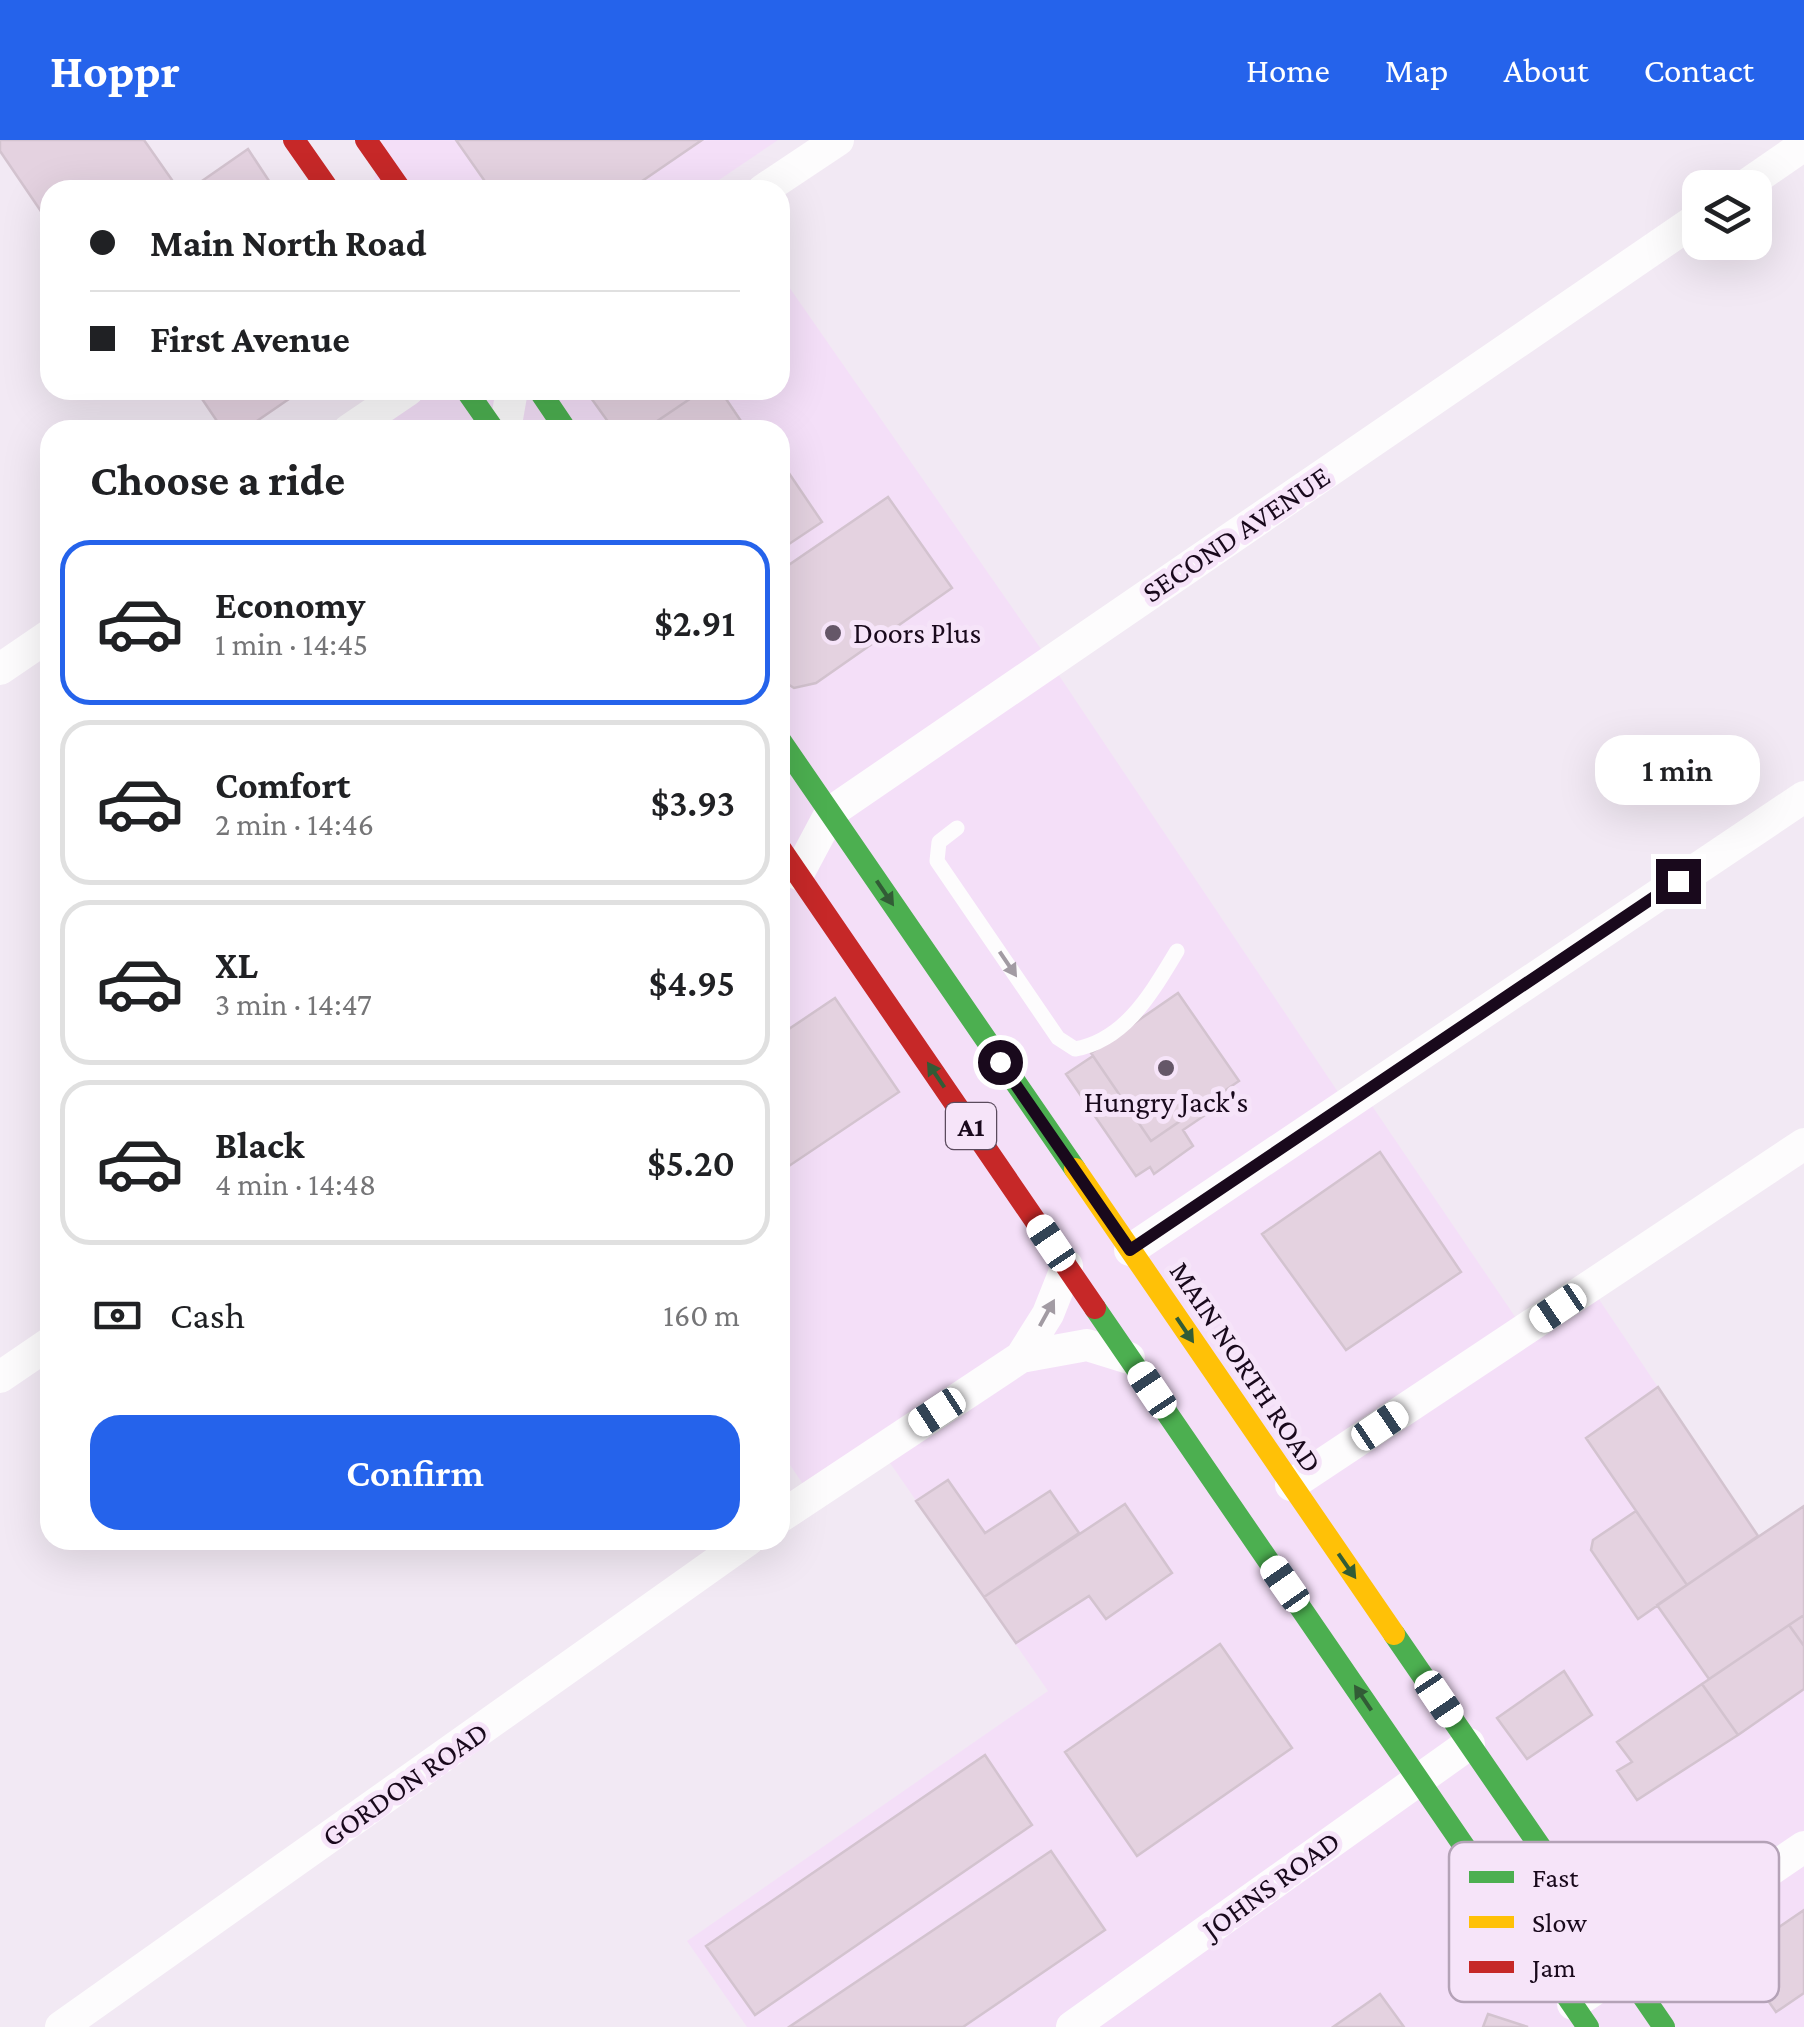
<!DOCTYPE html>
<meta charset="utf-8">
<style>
:root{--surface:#fff;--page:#f2f2f2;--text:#202124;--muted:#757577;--line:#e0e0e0;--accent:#2563eb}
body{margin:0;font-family:"Crimson Pro",serif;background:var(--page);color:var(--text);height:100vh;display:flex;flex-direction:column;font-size:38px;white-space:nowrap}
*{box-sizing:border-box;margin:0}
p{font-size:32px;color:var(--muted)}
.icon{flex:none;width:55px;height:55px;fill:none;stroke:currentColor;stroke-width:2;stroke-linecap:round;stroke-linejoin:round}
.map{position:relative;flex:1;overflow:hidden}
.panel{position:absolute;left:40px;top:280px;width:750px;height:1130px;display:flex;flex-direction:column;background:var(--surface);border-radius:30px;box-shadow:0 10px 40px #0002}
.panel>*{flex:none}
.hud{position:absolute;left:40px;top:40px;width:750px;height:220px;border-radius:30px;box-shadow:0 10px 40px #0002;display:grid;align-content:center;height:220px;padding:0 50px;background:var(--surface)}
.tools{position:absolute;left:1682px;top:30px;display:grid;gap:20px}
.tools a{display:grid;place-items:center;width:90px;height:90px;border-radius:20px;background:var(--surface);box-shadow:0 10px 40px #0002;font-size:50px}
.end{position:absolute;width:45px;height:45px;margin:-22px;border:12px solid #19091c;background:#fff;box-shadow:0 0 0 5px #fff}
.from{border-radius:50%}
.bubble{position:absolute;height:70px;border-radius:30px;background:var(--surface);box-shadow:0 10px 40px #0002;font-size:32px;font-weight:600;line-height:70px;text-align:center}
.car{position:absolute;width:30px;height:60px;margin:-30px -15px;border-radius:12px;box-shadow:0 0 8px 2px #0007;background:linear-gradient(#fff 24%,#345 0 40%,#fff 0 76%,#345 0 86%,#fff 0)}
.hud b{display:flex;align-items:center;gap:35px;height:95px;font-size:38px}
.hud b+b{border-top:2px solid var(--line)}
.hud i{width:25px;height:25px;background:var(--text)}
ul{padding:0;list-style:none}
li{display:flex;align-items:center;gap:30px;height:165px;margin:0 20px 15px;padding:0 30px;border:5px solid var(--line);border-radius:30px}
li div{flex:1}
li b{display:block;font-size:38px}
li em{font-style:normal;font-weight:600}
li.current{border-color:var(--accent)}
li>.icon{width:90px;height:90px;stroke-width:1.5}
h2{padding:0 50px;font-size:45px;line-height:120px}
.pay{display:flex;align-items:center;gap:25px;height:110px;padding:0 50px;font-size:38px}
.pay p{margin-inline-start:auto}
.button{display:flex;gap:20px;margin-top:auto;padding:20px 50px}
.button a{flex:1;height:115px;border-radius:30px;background:var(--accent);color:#fff;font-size:40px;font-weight:600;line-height:115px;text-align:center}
header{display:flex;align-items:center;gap:60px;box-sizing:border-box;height:140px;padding:0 50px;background:var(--accent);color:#fff}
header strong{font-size:48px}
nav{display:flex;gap:55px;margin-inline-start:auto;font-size:35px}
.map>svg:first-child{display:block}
.built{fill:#f4dff8}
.building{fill:#e4d2e0;stroke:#d3c3cf;stroke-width:2.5}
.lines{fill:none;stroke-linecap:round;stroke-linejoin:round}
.lane{stroke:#fdfcfd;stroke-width:15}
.street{stroke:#fdfcfd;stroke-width:32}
.fast{stroke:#4caf50;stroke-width:22}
.slow{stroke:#ffc107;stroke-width:22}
.jam{stroke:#c62828;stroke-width:22}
.oneway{fill:#325c36}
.oneway2{fill:#a29ba3}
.route{stroke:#19091c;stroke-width:12}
.poi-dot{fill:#655768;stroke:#f6e4f9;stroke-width:4}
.labels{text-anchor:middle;stroke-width:10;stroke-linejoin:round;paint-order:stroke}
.shield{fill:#f6e4f9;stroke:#5b4b5e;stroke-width:2.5}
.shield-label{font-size:28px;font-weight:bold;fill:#19091c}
.street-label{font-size:30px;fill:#19091c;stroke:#f6e4f9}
.poi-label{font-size:30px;fill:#19091c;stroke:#f6e4f9;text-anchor:start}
.key{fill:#f6e4f9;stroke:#b4a2b7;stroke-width:2.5}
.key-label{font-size:28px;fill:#19091c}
</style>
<header>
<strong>Hoppr</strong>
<nav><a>Home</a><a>Map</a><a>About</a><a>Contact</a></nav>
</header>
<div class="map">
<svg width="1804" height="1887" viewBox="0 0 1804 1887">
<rect width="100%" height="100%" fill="#f2e9f4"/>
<path class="built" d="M 382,0 L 778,0 L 716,42 L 721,50 L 372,50 Z
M 780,134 L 1050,522 L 1344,961 L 1362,951 L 1524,1190 L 1590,1146 L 1758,1396 L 1804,1366 L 1804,1887 L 747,1887 L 687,1801 L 1048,1551 L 881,1310 L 811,1356 L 780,1310 L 780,290 L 349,290 L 408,250 L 780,250 Z"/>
<path class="building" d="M 0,0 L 144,0 L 179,50 L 50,50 L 49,83 L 0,11 Z
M 456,0 L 702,0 L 629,50 L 491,50 Z
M 248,9 L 275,50 L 189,50 Z
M 196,250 L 302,250 L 244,290 L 223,290 Z
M 594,250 L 703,250 L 644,290 L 614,290 L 591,258 L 597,255 Z
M 703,250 L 720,250 L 747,290 L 644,290 Z
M 780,320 L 822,382 L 780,410 Z
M 888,357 L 952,448 L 816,543 L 794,548 L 780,539 L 780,431 Z
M 1178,853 L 1239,941 L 1151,1001 L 1091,913 Z
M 835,858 L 899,952 L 780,1032 L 780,895 Z
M 1093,916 L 1151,1001 L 1218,955 L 1223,963 L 1183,990 L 1193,1006 L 1154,1034 L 1150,1027 L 1136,1036 L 1066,934 Z
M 1380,1012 L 1461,1132 L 1346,1210 L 1262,1094 Z
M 1658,1247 L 1758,1396 L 1687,1445 L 1586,1298 Z
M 948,1340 L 985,1393 L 1050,1351 L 1079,1393 L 984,1457 L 916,1361 Z
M 1125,1364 L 1172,1433 L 1106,1479 L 1089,1456 L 1016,1503 L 984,1457 Z
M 1804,1366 L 1804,1475 L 1709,1539 L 1657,1465 Z
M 1636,1371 L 1687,1445 L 1638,1479 L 1591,1410 L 1593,1400 Z
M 1804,1475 L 1804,1506 L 1789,1485 Z
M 1789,1485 L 1804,1506 L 1804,1549 L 1738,1595 L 1702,1544 Z
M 1220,1504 L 1292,1608 L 1137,1716 L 1065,1612 Z
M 1564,1531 L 1592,1575 L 1527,1619 L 1497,1578 Z
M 1702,1544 L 1738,1595 L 1637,1660 L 1617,1631 L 1632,1622 L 1617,1602 Z
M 985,1615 L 1032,1685 L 755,1875 L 706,1806 Z
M 1051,1711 L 1105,1790 L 963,1887 L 789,1887 Z
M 1804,1770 L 1804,1853 L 1776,1872 L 1737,1816 Z
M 1380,1854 L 1404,1887 L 1333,1887 L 1366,1864 Z
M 1488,1874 L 1528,1887 L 1483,1887 Z"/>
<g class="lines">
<path class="lane" d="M 957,688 L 939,702 L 937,721 L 1058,898 L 1075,909 C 1126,900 1152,852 1177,811"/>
<path class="street" d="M 1742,48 L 1804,5
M 763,50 L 838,0
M 349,290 L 408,250
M 505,290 L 512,250
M 0,529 L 50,495
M 798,734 L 831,672 L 1700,77
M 1130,1110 L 1804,657
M 1021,1217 L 1048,1174 L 1067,1126
M 0,1237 L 50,1203
M 1291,1345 L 1804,1004
M 780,1377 L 1021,1217 L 1087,1205 L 1129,1218
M 1573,1864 L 1804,1707
M 61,1887 L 748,1400
M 1072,1887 L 1469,1604"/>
<path class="fast" d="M 466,250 L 494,290
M 539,250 L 566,290
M 780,600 L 1075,1029
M 1095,1168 L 1588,1887
M 1394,1494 L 1664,1887"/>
<path class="slow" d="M 1075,1029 L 1394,1494"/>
<path class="jam" d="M 294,0 L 329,50
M 366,0 L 401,50
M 780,708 L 1095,1168"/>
</g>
<defs><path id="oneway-solid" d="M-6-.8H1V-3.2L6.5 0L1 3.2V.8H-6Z" transform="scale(2.5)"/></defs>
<g class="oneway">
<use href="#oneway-solid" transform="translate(885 753) rotate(56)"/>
<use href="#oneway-solid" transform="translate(936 935) rotate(-124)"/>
<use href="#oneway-solid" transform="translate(1185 1190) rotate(56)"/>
<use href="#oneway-solid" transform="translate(1347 1426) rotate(55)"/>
<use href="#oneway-solid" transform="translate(1363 1558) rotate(-124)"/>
</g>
<g class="oneway2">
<use href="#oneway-solid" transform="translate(1008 824) rotate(56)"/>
<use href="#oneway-solid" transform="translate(1047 1173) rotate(-61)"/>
</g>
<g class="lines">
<path class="route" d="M 1000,922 L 1130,1110 L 1678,741"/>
</g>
<g class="poi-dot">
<circle cx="833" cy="493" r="10"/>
<circle cx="1166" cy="928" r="10"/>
</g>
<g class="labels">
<rect class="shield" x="946" y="963" width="50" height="46" rx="8"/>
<g class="shield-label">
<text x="971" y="996">A1</text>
</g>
<g class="street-label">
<text transform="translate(1236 394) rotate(-34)" y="10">SECOND AVENUE</text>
<text transform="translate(1246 1227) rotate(56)" y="10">MAIN NORTH ROAD</text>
<text transform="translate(405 1644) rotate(-35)" y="10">GORDON ROAD</text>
<text transform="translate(1271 1745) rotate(-36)" y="10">JOHNS ROAD</text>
</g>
<g class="poi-label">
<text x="853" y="503">Doors Plus</text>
<text x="1166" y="972" text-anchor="middle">Hungry Jack's</text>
</g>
</g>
<rect x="1449" y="1702" width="330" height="160" rx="15" class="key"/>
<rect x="1469" y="1731" width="45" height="12" fill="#4caf50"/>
<rect x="1469" y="1776" width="45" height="12" fill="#ffc107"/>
<rect x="1469" y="1821" width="45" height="12" fill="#c62828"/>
<g class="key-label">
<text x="1532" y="1747">Fast</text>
<text x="1532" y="1792">Slow</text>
<text x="1532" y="1837">Jam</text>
</g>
</svg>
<div class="tools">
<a><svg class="icon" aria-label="layers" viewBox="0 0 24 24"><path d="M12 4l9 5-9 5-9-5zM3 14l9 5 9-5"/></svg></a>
</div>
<i class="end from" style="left:1000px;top:922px"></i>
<i class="end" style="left:1678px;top:741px"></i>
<div class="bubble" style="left:1595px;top:595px;width:165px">1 min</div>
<i class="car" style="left:1051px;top:1103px;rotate:326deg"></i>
<i class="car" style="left:1558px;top:1168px;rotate:236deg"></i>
<i class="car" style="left:1152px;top:1250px;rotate:326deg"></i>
<i class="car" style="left:937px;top:1272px;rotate:237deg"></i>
<i class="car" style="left:1380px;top:1286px;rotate:56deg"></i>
<i class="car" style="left:1285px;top:1444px;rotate:325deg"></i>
<i class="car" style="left:1439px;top:1559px;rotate:146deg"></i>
<div class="hud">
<b><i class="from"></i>Main North Road</b>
<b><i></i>First Avenue</b>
</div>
<section class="panel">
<h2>Choose a ride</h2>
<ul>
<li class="current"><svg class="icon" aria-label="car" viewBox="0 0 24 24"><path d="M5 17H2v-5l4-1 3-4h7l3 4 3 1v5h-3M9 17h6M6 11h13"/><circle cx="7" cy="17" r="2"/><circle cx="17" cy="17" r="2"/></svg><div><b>Economy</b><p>1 min · 14:45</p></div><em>$2.91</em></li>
<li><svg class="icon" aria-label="car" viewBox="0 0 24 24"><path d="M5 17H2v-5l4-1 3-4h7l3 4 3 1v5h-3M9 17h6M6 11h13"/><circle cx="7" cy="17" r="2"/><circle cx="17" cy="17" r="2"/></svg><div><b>Comfort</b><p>2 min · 14:46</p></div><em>$3.93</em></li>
<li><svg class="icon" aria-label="car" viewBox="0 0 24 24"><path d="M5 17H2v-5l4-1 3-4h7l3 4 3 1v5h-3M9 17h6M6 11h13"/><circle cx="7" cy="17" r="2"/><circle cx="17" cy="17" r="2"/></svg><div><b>XL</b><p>3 min · 14:47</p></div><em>$4.95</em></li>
<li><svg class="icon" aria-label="car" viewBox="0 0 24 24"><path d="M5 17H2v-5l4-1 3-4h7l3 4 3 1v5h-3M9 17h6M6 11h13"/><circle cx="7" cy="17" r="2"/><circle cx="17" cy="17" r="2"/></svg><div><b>Black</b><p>4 min · 14:48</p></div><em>$5.20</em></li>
</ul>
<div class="pay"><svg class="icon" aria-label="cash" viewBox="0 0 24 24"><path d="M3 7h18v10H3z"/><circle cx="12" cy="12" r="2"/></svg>Cash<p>160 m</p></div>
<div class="button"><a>Confirm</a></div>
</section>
</div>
